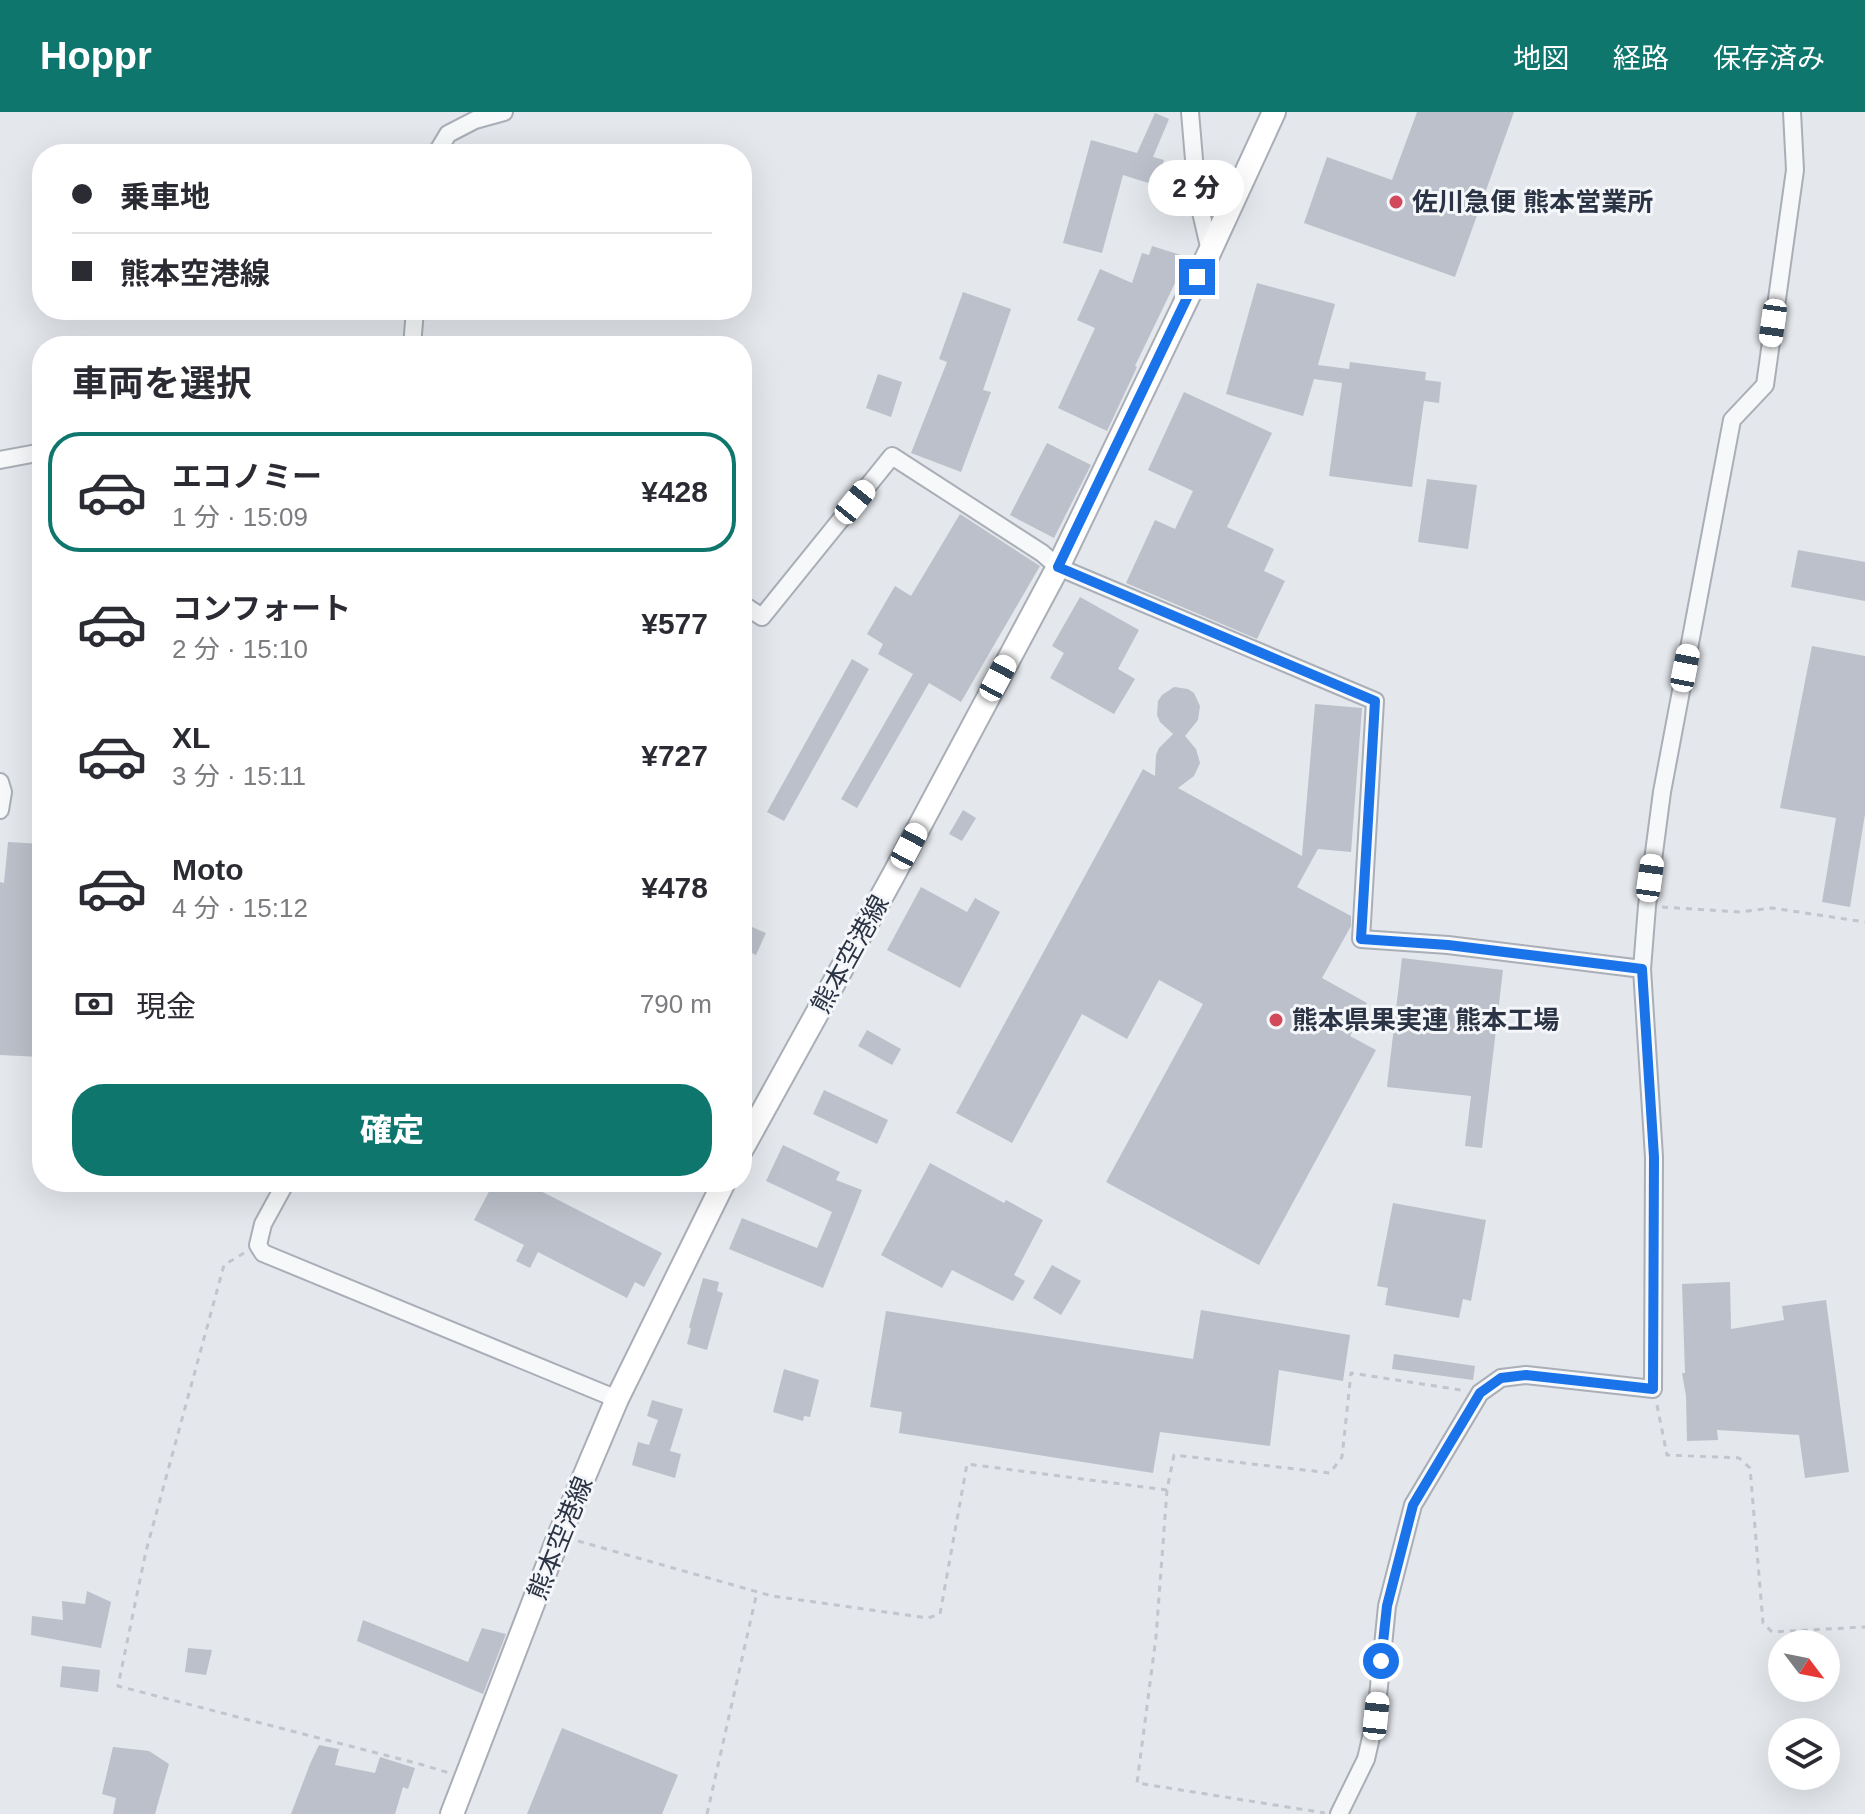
<!DOCTYPE html>
<html lang="ja">
<meta charset="utf-8">
<style>
:root{--surface:#fff;--page:#f7f7f7;--text:#2b2b33;--muted:#7c7c81;--line:#e1e1e2;--accent:#0f766e}
body{margin:0;font-family:Arial,"Noto Sans JP",sans-serif;background:var(--page);color:var(--text);height:100vh;display:flex;flex-direction:column;font-size:30px;white-space:nowrap}
*{box-sizing:border-box;margin:0}
p{font-size:26px;color:var(--muted)}
.icon{flex:none;width:44px;height:44px;fill:none;stroke:currentColor;stroke-width:2;stroke-linecap:round;stroke-linejoin:round}
.map{position:relative;flex:1;overflow:hidden}
.side{position:absolute;left:32px;top:224px;width:720px;height:856px;display:flex;flex-direction:column;background:var(--surface);border-radius:32px;box-shadow:0 8px 32px #0002}
.side>*{flex:none}
.top-card{position:absolute;left:32px;top:32px;width:720px;height:176px;border-radius:32px;box-shadow:0 8px 32px #0002;display:grid;align-content:center;height:176px;padding:0 40px;background:var(--surface)}
.needle{width:52px;rotate:122deg}
.fabs{position:absolute;left:1768px;top:1518px;display:grid;gap:16px}
.fabs a{display:grid;place-items:center;width:72px;height:72px;border-radius:50%;background:var(--surface);box-shadow:0 8px 32px #0002;font-size:40px}
.end{position:absolute;width:36px;height:36px;margin:-18px;border:10px solid #1a73e8;background:#fff;box-shadow:0 0 0 4px #fff}
.from{border-radius:50%}
.bubble{position:absolute;height:56px;border-radius:28px;background:var(--surface);box-shadow:0 8px 32px #0002;font-size:26px;font-weight:800;line-height:56px;text-align:center}
.car{position:absolute;width:24px;height:48px;margin:-24px -12px;border-radius:10px;box-shadow:0 0 6px 2px #0007;background:linear-gradient(#fff 24%,#345 0 40%,#fff 0 76%,#345 0 86%,#fff 0)}
.top-card b{display:flex;align-items:center;gap:28px;height:76px;font-size:30px}
.top-card b+b{border-top:2px solid var(--line)}
.top-card i{width:20px;height:20px;background:var(--text)}
ul{padding:0;list-style:none}
li{display:flex;align-items:center;gap:24px;height:120px;margin:0 16px 12px;padding:0 24px;border:4px solid transparent;border-radius:32px}
li div{flex:1}
li b{display:block;font-size:30px}
li em{font-style:normal;font-weight:800}
li.current{border-color:var(--accent)}
li>.icon{width:72px;height:72px;stroke-width:1.5}
h2{padding:0 40px;font-size:36px;line-height:96px}
.pay{display:flex;align-items:center;gap:20px;height:88px;padding:0 40px;font-size:30px}
.pay p{margin-inline-start:auto}
.action{display:flex;gap:16px;margin-top:auto;padding:16px 40px}
.action a{flex:1;height:92px;border-radius:32px;background:var(--accent);color:#fff;font-size:32px;font-weight:800;line-height:92px;text-align:center}
header{display:flex;align-items:center;gap:48px;box-sizing:border-box;height:112px;padding:0 40px;background:var(--accent);color:#fff}
header strong{font-size:38px}
nav{display:flex;gap:44px;margin-inline-start:auto;font-size:28px}
.map>svg:first-child{display:block}
.building{fill:#bbc0ca}
.lines{fill:none;stroke-linecap:round;stroke-linejoin:round}
.minor-casing{stroke:#a9aeb7;stroke-width:20}
.secondary-casing{stroke:#a9aeb7;stroke-width:26}
.path{stroke:#c2c5cb;stroke-width:3;stroke-dasharray:6 6;stroke-linecap:butt}
.minor{stroke:#f7f8fa;stroke-width:16}
.secondary{stroke:#fff;stroke-width:22}
.route{stroke:#1a73e8;stroke-width:10}
.poi-dot{fill:#d1495b;stroke:#f4f6f9;stroke-width:3}
.labels{text-anchor:middle;stroke-width:6;stroke-linejoin:round;paint-order:stroke}
.poi-label{font-size:26px;font-weight:bold;fill:#2b3445;stroke:#f4f6f9;text-anchor:start}
.street-label{font-size:26px;fill:#2b3445;stroke:#f4f6f9}
</style>
<header>
<strong>Hoppr</strong>
<nav><a>地図</a><a>経路</a><a>保存済み</a></nav>
</header>
<div class="map">
<svg width="1865" height="1702" viewBox="0 0 1865 1702">
<rect width="100%" height="100%" fill="#e4e7ec"/>
<path class="building" d="M 1417,0 L 1514,0 L 1455,165 L 1304,111 L 1327,45 L 1392,68 Z
M 1155,1 L 1169,7 L 1153,45 L 1164,48 L 1161,57 L 1173,61 L 1167,77 L 1123,63 L 1102,141 L 1063,131 L 1091,28 L 1137,41 Z
M 1152,134 L 1184,144 L 1176,169 L 1135,254 L 1137,255 L 1107,319 L 1058,296 L 1095,216 L 1077,208 L 1100,157 L 1132,171 L 1142,141 L 1149,143 Z
M 1257,171 L 1335,192 L 1318,253 L 1349,257 L 1350,250 L 1426,260 L 1425,268 L 1441,270 L 1439,291 L 1424,289 L 1412,375 L 1329,364 L 1342,271 L 1314,267 L 1303,304 L 1226,282 Z
M 963,180 L 1011,197 L 983,278 L 991,280 L 961,360 L 911,341 L 947,250 L 939,247 Z
M 878,262 L 902,270 L 891,305 L 866,296 Z
M 1184,280 L 1272,321 L 1227,415 L 1274,437 L 1264,459 L 1285,469 L 1257,527 L 1126,471 L 1155,408 L 1175,417 L 1193,379 L 1148,358 Z
M 1047,331 L 1091,353 L 1054,426 L 1010,403 Z
M 1427,367 L 1477,373 L 1468,437 L 1418,430 Z
M 960,402 L 1040,454 L 961,590 L 929,571 L 857,696 L 841,687 L 913,562 L 878,542 L 883,532 L 867,522 L 895,474 L 911,484 Z
M 1798,438 L 1865,450 L 1865,489 L 1791,475 Z
M 1080,485 L 1139,518 L 1118,557 L 1135,567 L 1114,602 L 1050,566 L 1064,541 L 1052,534 Z
M 1812,534 L 1865,544 L 1865,702 L 1850,795 L 1822,790 L 1836,706 L 1780,696 Z
M 852,547 L 869,557 L 784,709 L 767,700 Z
M 1174,575 L 1188,577 L 1194,581 L 1200,594 L 1198,608 L 1185,624 L 1196,637 L 1200,651 L 1194,664 L 1178,676 L 1302,744 L 1315,592 L 1362,596 L 1351,740 L 1318,737 L 1297,775 L 1351,804 L 1351,814 L 1322,866 L 1367,891 L 1350,924 L 1376,938 L 1259,1153 L 1106,1070 L 1203,892 L 1159,868 L 1127,927 L 1082,902 L 1012,1031 L 956,1001 L 1143,657 L 1155,664 L 1156,643 L 1159,636 L 1173,622 L 1160,610 L 1157,603 L 1158,589 L 1162,583 Z
M 963,698 L 976,706 L 962,729 L 949,722 Z
M 8,730 L 42,732 L 42,945 L 0,943 L 0,770 L 4,771 Z
M 921,775 L 967,800 L 975,786 L 1000,800 L 960,876 L 887,838 Z
M 752,815 L 766,821 L 756,843 L 743,837 Z
M 1402,846 L 1503,858 L 1482,1036 L 1465,1034 L 1471,984 L 1387,975 Z
M 867,918 L 901,937 L 892,953 L 858,934 Z
M 824,978 L 888,1008 L 877,1032 L 813,1002 Z
M 783,1033 L 840,1060 L 836,1068 L 862,1078 L 823,1176 L 729,1137 L 742,1106 L 817,1136 L 832,1100 L 766,1069 Z
M 930,1051 L 1004,1091 L 1006,1088 L 1043,1108 L 1014,1163 L 1025,1169 L 1013,1189 L 952,1158 L 942,1176 L 881,1143 Z
M 494,1070 L 523,1070 L 662,1141 L 644,1175 L 635,1170 L 627,1186 L 538,1140 L 530,1156 L 516,1149 L 524,1133 L 474,1108 Z
M 1393,1091 L 1486,1108 L 1471,1189 L 1463,1187 L 1459,1206 L 1385,1193 L 1388,1176 L 1377,1174 Z
M 1052,1153 L 1081,1169 L 1061,1203 L 1033,1186 Z
M 703,1166 L 719,1170 L 717,1179 L 723,1181 L 707,1238 L 687,1232 L 691,1217 L 689,1215 Z
M 1730,1170 L 1731,1217 L 1784,1208 L 1782,1194 L 1826,1188 L 1849,1360 L 1805,1366 L 1799,1323 L 1717,1318 L 1718,1328 L 1687,1329 L 1686,1284 L 1682,1261 L 1685,1261 L 1682,1172 Z
M 1201,1198 L 1350,1223 L 1343,1269 L 1279,1258 L 1270,1334 L 1160,1320 L 1153,1361 L 899,1321 L 902,1300 L 870,1295 L 886,1199 L 1193,1247 Z
M 1394,1242 L 1475,1254 L 1473,1268 L 1392,1257 Z
M 784,1257 L 819,1268 L 810,1305 L 804,1304 L 803,1309 L 773,1300 Z
M 652,1288 L 683,1297 L 670,1339 L 681,1342 L 675,1366 L 632,1353 L 638,1330 L 649,1333 L 658,1308 L 647,1304 Z
M 87,1479 L 111,1490 L 101,1536 L 31,1523 L 32,1504 L 63,1508 L 62,1489 L 85,1492 Z
M 363,1508 L 468,1550 L 482,1516 L 506,1522 L 483,1582 L 357,1529 Z
M 188,1536 L 212,1538 L 206,1563 L 185,1560 Z
M 62,1554 L 100,1558 L 98,1580 L 60,1575 Z
M 562,1616 L 678,1663 L 662,1702 L 527,1702 Z
M 319,1633 L 339,1637 L 335,1653 L 375,1661 L 380,1645 L 415,1656 L 408,1677 L 403,1675 L 395,1702 L 291,1702 L 310,1652 Z
M 113,1635 L 149,1639 L 169,1652 L 155,1702 L 113,1702 L 116,1686 L 102,1682 Z"/>
<g class="lines">
<defs>
<path id="minor" d="M 1190,0 L 1197,83 L 1210,139
M 436,42 L 448,22 L 475,8 L 504,0
M 412,234 L 415,198
M 0,348 L 37,341 L 42,342
M 742,492 L 762,505 L 892,344 L 1042,441 L 1058,455 L 1375,589 L 1361,827 L 1448,833 L 1642,857
M 0,670 L 3,680 L 0,698
M 286,1070 L 263,1112 L 258,1133 L 263,1141 L 617,1287
M 1339,1702 L 1366,1647 L 1376,1604 L 1387,1494 L 1413,1393 L 1480,1281 L 1501,1266 L 1526,1263 L 1653,1277 L 1654,1045 L 1642,857 L 1647,794 L 1662,680 L 1732,308 L 1765,273 L 1795,58 L 1792,0"/>
<path id="secondary" d="M 742,1037 L 894,762 L 1058,455 L 1210,139 L 1274,0
M 452,1702 L 559,1424 L 617,1287 L 724,1070"/>
</defs>
<use href="#minor" class="minor-casing"/>
<use href="#secondary" class="secondary-casing"/>
<path class="path" d="M 1662,795 L 1740,800 L 1772,796 L 1865,810
M 244,1141 L 224,1153 L 146,1439 L 118,1574 L 423,1653 L 449,1661
M 1657,1293 L 1667,1343 L 1739,1346 L 1750,1356 L 1763,1511 L 1772,1520 L 1865,1515
M 1167,1378 L 1156,1525 L 1137,1671 L 1325,1701
M 578,1429 L 772,1484 L 928,1506 L 940,1502 L 967,1352 L 1167,1378 L 1174,1343 L 1330,1361 L 1342,1345 L 1351,1261 L 1461,1278
M 707,1702 L 757,1480"/>
<use href="#minor" class="minor"/>
<use href="#secondary" class="secondary"/>
</g>
<g class="lines">
<path class="route" d="M 1197,165 L 1058,455 L 1375,589 L 1361,827 L 1448,833 L 1642,857 L 1654,1045 L 1653,1277 L 1526,1263 L 1501,1266 L 1480,1281 L 1413,1393 L 1387,1494 L 1381,1549"/>
</g>
<g class="poi-dot">
<circle cx="1396" cy="90" r="8"/>
<circle cx="1276" cy="908" r="8"/>
</g>
<g class="labels">
<g class="poi-label">
<text x="1412" y="99">佐川急便 熊本営業所</text>
<text x="1292" y="917">熊本県果実連 熊本工場</text>
</g>
<g class="street-label">
<text transform="translate(850 842) rotate(-61)" y="9">熊本空港線</text>
<text transform="translate(560 1426) rotate(-68)" y="9">熊本空港線</text>
</g>
</g>
</svg>
<div class="fabs">
<a><svg class="needle" viewBox="-14 -14 28 28"><path d="M0-13l5 13h-10z" fill="#e53935"/><path d="M0 13l5-13h-10z" fill="#7c7c81"/></svg></a>
<a><svg class="icon" aria-label="layers" viewBox="0 0 24 24"><path d="M12 4l9 5-9 5-9-5zM3 14l9 5 9-5"/></svg></a>
</div>
<i class="end from" style="left:1381px;top:1549px"></i>
<i class="end" style="left:1197px;top:165px"></i>
<div class="bubble" style="left:1148px;top:48px;width:96px">2 分</div>
<i class="car" style="left:1773px;top:211px;rotate:188deg"></i>
<i class="car" style="left:855px;top:390px;rotate:39deg"></i>
<i class="car" style="left:1685px;top:556px;rotate:11deg"></i>
<i class="car" style="left:998px;top:566px;rotate:28deg"></i>
<i class="car" style="left:909px;top:734px;rotate:28deg"></i>
<i class="car" style="left:1650px;top:766px;rotate:8deg"></i>
<i class="car" style="left:1376px;top:1604px;rotate:6deg"></i>
<div class="top-card">
<b><i class="from"></i>乗車地</b>
<b><i></i>熊本空港線</b>
</div>
<section class="side">
<h2>車両を選択</h2>
<ul>
<li class="current"><svg class="icon" aria-label="car" viewBox="0 0 24 24"><path d="M5 17H2v-5l4-1 3-4h7l3 4 3 1v5h-3M9 17h6M6 11h13"/><circle cx="7" cy="17" r="2"/><circle cx="17" cy="17" r="2"/></svg><div><b>エコノミー</b><p>1 分 · 15:09</p></div><em>¥428</em></li>
<li><svg class="icon" aria-label="car" viewBox="0 0 24 24"><path d="M5 17H2v-5l4-1 3-4h7l3 4 3 1v5h-3M9 17h6M6 11h13"/><circle cx="7" cy="17" r="2"/><circle cx="17" cy="17" r="2"/></svg><div><b>コンフォート</b><p>2 分 · 15:10</p></div><em>¥577</em></li>
<li><svg class="icon" aria-label="car" viewBox="0 0 24 24"><path d="M5 17H2v-5l4-1 3-4h7l3 4 3 1v5h-3M9 17h6M6 11h13"/><circle cx="7" cy="17" r="2"/><circle cx="17" cy="17" r="2"/></svg><div><b>XL</b><p>3 分 · 15:11</p></div><em>¥727</em></li>
<li><svg class="icon" aria-label="car" viewBox="0 0 24 24"><path d="M5 17H2v-5l4-1 3-4h7l3 4 3 1v5h-3M9 17h6M6 11h13"/><circle cx="7" cy="17" r="2"/><circle cx="17" cy="17" r="2"/></svg><div><b>Moto</b><p>4 分 · 15:12</p></div><em>¥478</em></li>
</ul>
<div class="pay"><svg class="icon" aria-label="cash" viewBox="0 0 24 24"><path d="M3 7h18v10H3z"/><circle cx="12" cy="12" r="2"/></svg>現金<p>790 m</p></div>
<div class="action"><a>確定</a></div>
</section>
</div>
